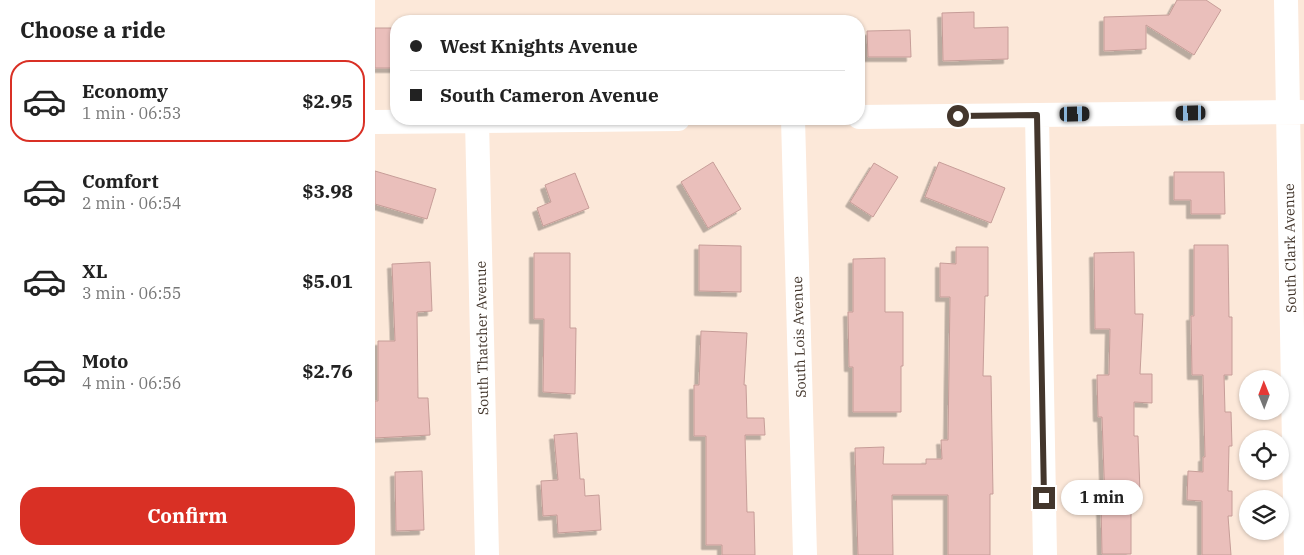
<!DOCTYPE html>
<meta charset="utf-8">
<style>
:root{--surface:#fff;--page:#f2f2f2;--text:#222;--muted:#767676;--line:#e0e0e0;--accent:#d93025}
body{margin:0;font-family:"IBM Plex Serif",serif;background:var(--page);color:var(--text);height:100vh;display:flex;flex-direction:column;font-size:19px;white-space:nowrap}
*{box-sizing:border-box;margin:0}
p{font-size:16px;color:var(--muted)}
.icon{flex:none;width:28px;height:28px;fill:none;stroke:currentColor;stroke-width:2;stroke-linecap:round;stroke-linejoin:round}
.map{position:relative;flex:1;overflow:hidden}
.sheet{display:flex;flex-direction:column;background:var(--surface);width:375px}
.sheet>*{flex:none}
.banner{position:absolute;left:15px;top:15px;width:475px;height:110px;border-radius:20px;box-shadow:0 1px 4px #0004;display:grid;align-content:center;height:110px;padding:0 20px;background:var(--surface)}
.needle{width:32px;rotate:359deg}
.tools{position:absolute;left:864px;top:370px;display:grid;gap:10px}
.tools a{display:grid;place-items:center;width:50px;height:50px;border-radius:50%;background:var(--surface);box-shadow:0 1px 4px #0004;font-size:25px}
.end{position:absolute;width:22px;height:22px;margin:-11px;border:6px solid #43362c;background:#fff;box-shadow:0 0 0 2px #fff}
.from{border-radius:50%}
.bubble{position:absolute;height:35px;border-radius:18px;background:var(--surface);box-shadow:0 1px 4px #0004;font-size:16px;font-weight:800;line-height:35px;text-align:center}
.car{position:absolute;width:15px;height:30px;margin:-15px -8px;border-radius:6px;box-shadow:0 0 4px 1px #0007;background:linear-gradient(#222 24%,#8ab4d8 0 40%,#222 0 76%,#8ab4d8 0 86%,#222 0)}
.banner b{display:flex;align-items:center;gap:18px;height:48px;font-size:19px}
.banner b+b{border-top:1px solid var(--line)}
.banner i{width:12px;height:12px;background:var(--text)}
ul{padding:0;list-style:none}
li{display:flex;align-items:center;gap:15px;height:82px;margin:0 10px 8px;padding:0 10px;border:2px solid transparent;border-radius:20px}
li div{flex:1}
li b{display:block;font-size:19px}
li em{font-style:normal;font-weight:800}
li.current{border-color:var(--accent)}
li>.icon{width:45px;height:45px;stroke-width:1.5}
h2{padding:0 20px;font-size:22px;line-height:60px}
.cta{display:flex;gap:10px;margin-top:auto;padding:10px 20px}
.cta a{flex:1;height:58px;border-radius:20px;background:var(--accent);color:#fff;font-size:20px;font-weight:800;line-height:58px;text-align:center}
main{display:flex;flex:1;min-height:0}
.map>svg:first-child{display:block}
.building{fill:#eabfbb;stroke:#c69d98;filter:url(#shadow)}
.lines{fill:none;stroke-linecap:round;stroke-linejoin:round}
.minor{stroke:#fff;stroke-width:24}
.route{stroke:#43362c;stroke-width:6}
.labels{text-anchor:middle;stroke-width:5;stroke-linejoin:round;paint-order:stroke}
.street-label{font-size:14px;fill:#43362c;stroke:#fff}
</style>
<main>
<section class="sheet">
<h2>Choose a ride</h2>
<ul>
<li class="current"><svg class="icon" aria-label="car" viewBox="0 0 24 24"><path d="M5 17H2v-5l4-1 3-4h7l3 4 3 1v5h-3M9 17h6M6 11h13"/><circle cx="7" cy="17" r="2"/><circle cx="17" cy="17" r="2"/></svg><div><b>Economy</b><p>1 min · 06:53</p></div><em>$2.95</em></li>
<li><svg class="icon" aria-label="car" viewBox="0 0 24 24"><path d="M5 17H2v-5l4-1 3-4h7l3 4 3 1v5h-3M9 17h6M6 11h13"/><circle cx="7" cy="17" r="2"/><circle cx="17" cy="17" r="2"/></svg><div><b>Comfort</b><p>2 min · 06:54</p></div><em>$3.98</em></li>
<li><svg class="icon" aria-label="car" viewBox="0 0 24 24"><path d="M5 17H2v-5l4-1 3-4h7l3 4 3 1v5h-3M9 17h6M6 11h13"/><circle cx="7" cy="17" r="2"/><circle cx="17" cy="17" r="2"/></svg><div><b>XL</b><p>3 min · 06:55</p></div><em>$5.01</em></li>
<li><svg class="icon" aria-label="car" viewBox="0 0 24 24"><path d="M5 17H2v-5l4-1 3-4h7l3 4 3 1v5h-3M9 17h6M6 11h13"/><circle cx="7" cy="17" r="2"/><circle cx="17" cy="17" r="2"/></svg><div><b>Moto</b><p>4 min · 06:56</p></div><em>$2.76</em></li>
</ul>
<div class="cta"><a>Confirm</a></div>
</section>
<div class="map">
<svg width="929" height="555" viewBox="0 0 929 555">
<defs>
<filter id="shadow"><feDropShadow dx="-4.5" dy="4.5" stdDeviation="0" flood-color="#0004"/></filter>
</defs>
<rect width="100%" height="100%" fill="#fce8d9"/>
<path class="building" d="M 802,0 L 831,0 L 846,10 L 819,55 L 771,25 L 771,49 L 729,51 L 729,17 L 794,15 Z
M 599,12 L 599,28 L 633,27 L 633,59 L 568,61 L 567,13 Z
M 0,28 L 21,28 L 21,68 L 0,68 Z
M 535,30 L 536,57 L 493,57 L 492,31 Z
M 338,162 L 366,209 L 333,228 L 306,182 Z
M 564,162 L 630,188 L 616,223 L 550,197 Z
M 499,163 L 523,177 L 498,217 L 475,202 Z
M 0,171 L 61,189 L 52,219 L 0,204 Z
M 799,172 L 849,172 L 850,214 L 816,214 L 816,200 L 799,200 Z
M 200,173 L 214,208 L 168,226 L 162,208 L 176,202 L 170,185 Z
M 324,245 L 366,246 L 366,292 L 324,291 Z
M 819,245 L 853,245 L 854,317 L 857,317 L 857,375 L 849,375 L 850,412 L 856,412 L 857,446 L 854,446 L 853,491 L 857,491 L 857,516 L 853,516 L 856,555 L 827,555 L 827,501 L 812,500 L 813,471 L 828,472 L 828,457 L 830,457 L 828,375 L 817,375 L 816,316 L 819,316 Z
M 581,247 L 613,247 L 613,296 L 610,296 L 608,376 L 616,376 L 618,494 L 615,494 L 615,555 L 573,555 L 573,495 L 517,495 L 518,555 L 483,555 L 480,448 L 509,447 L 508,464 L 551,464 L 551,459 L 567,459 L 566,440 L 573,440 L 575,297 L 565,297 L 565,263 L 581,264 Z
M 759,252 L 760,314 L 768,314 L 765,374 L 777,374 L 777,403 L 759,402 L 759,436 L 763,436 L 765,493 L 756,493 L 756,554 L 727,554 L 726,503 L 730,503 L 727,417 L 723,417 L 722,375 L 734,375 L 735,329 L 720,329 L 719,253 Z
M 159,253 L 195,253 L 195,328 L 201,328 L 200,394 L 168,392 L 169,319 L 159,319 Z
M 510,258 L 510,312 L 528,312 L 528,366 L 526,366 L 526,412 L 478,412 L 478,367 L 474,367 L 473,312 L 478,312 L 478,259 Z
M 55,262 L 57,311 L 42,312 L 43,398 L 53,398 L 55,435 L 0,438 L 0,401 L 3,401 L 3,341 L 20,341 L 17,264 Z
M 326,331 L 372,333 L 369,385 L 371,385 L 372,418 L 389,418 L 390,435 L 370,435 L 372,512 L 379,512 L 380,555 L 347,555 L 347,545 L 331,545 L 331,436 L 319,436 L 319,385 L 324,385 Z
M 202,433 L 205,479 L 209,479 L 210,496 L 224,495 L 226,530 L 183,533 L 182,515 L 168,516 L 166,481 L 183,480 L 179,435 Z
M 47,471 L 49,530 L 21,531 L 20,472 Z"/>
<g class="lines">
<path class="minor" d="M 911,0 L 921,555
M 662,115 L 670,555
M 484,117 L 927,112
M 418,119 L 430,555
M 102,121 L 112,555
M 0,122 L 303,119"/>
</g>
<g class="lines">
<path class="route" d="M 583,116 L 662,115 L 669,498"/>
</g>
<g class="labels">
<g class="street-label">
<text transform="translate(915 248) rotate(-91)" y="5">South Clark Avenue</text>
<text transform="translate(424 337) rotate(-92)" y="5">South Lois Avenue</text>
<text transform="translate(107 338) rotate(-91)" y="5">South Thatcher Avenue</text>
</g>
</g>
</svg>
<div class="tools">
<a><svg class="needle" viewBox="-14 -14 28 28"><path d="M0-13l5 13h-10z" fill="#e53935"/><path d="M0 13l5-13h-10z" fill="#767676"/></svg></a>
<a><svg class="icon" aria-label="locate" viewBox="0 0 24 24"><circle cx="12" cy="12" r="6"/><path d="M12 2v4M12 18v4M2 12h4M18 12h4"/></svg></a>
<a><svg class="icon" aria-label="layers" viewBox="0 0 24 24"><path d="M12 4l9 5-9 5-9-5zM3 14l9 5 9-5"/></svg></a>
</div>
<i class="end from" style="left:583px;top:116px"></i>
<i class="end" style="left:669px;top:498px"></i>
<div class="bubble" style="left:686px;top:480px;width:82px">1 min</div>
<i class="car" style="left:816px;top:113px;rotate:269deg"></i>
<i class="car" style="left:700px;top:114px;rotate:89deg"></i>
<div class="banner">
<b><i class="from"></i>West Knights Avenue</b>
<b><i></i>South Cameron Avenue</b>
</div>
</div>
</main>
